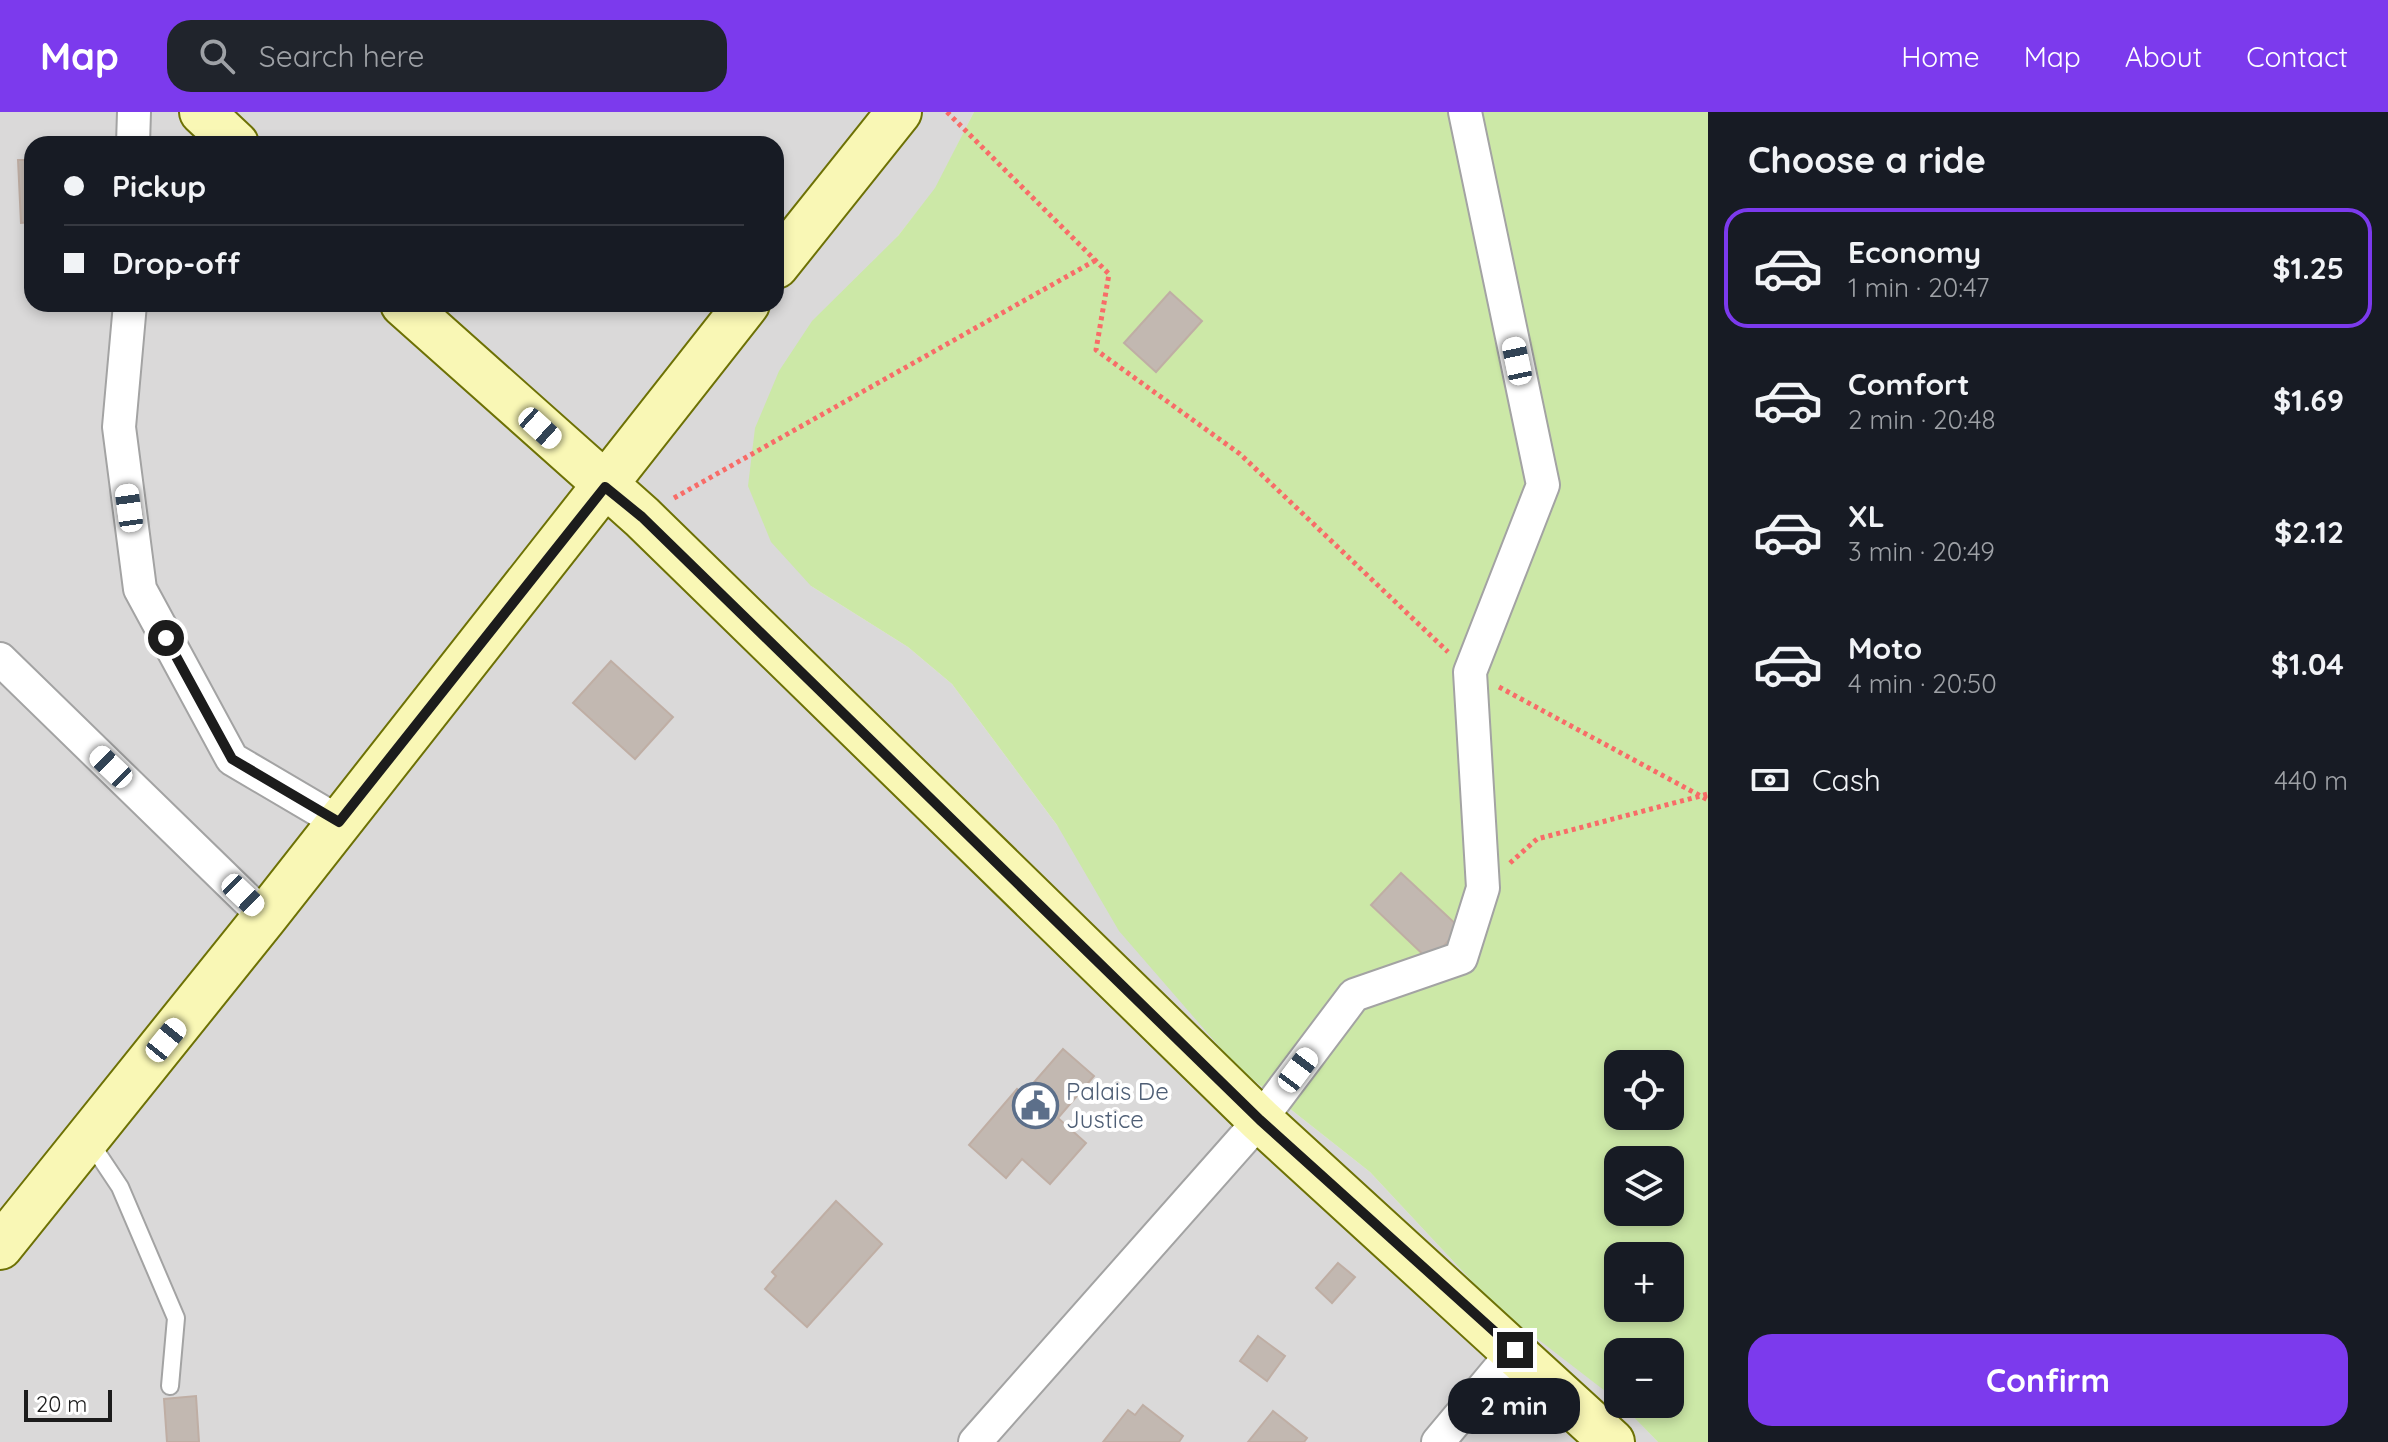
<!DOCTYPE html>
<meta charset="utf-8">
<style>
:root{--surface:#171b24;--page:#20242c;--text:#f1f3f6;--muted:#9ea1a6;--line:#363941;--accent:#7c3aed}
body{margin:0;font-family:Quicksand,sans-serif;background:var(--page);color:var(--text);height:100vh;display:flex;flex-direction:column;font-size:30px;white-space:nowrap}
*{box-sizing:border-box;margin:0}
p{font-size:26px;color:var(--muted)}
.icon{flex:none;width:44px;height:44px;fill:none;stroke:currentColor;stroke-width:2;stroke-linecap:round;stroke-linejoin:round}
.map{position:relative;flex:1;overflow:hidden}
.drawer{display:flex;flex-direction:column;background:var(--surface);width:680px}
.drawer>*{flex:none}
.banner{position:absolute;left:24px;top:24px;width:760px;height:176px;border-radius:24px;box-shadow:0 4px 12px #0003;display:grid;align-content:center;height:176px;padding:0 40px;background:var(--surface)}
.buttons{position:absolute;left:1604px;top:938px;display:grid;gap:16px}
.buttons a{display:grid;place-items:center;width:80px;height:80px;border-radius:16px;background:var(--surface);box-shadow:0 4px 12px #0003;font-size:40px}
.scale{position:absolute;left:24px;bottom:20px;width:88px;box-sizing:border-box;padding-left:8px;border:4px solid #1c1c1c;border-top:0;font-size:22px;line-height:28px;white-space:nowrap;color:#1c1c1c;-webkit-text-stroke:6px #fff;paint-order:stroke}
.end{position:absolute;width:36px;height:36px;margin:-18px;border:10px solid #1c1c1c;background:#fff;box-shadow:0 0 0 4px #fff}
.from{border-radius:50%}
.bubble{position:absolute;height:56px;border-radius:24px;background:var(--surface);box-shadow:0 4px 12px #0003;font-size:26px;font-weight:800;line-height:56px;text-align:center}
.car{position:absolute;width:24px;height:48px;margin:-24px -12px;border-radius:10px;box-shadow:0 0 6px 2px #0007;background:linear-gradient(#fff 24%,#345 0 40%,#fff 0 76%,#345 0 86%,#fff 0)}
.banner b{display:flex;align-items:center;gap:28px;height:76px;font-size:30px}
.banner b+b{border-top:2px solid var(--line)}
.banner i{width:20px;height:20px;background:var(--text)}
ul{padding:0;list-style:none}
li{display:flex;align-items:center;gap:24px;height:120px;margin:0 16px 12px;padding:0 24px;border:4px solid transparent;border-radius:24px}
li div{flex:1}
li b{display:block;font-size:30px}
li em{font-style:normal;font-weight:800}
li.current{border-color:var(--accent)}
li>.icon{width:72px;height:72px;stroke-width:1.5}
h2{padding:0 40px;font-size:36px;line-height:96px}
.pay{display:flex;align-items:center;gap:20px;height:88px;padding:0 40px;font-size:30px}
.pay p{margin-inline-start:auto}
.primary-button{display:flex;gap:16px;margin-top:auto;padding:16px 40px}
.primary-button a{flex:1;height:92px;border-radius:24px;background:var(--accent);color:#fff;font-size:32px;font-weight:800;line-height:92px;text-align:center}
header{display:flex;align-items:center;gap:48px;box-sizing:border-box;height:112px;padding:0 40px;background:var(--accent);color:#fff}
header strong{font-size:38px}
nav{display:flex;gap:44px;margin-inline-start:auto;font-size:28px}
.search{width:560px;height:72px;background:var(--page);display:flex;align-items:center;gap:20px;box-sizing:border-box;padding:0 28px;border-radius:24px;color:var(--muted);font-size:30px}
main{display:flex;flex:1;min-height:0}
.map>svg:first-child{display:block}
.residential{fill:#dad9d9;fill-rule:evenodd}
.grass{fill:#cce8a7;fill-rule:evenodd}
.building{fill:#c2b8b1;stroke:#bfaea4;stroke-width:2}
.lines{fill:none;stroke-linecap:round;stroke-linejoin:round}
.lane-casing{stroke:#a3a3a3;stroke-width:20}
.street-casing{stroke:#a3a3a3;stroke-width:36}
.secondary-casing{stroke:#6d7105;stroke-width:48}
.path{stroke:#f86c68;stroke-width:5;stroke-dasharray:4 4;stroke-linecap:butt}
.lane{stroke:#fff;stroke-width:16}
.street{stroke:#fff;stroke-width:32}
.secondary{stroke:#f9f7b5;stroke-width:44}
.route{stroke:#1c1c1c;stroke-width:10}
.labels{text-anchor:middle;stroke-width:8;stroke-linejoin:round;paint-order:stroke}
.service-label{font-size:24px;fill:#4e5e75;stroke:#fff;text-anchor:start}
</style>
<header>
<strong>Map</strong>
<div class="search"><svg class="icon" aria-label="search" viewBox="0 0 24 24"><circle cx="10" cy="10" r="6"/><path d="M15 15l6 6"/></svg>Search here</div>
<nav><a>Home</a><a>Map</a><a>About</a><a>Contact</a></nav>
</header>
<main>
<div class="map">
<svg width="1708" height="1330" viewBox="0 0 1708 1330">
<rect width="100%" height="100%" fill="#eee9e2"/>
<path class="residential" d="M 0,0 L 974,0 L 936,76 L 898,124 L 811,474 L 908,535 L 952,572 L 1237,955 L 1370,1060 L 1495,1194 L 1605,1275 L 1658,1330 L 0,1330 ZM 32,32 L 776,32 L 776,192 L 32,192 Z"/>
<path class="grass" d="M 974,0 L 1708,0 L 1708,1330 L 1658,1330 L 1621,1292 L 1670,1292 L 1670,1240 L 1618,1240 L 1618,1289 L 1495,1194 L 1370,1060 L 1237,955 L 1119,819 L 1057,713 L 952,572 L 908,535 L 811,474 L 771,430 L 748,374 L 755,316 L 779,259 L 812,209 L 898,124 L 935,76 ZM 1618,952 L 1670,952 L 1670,1004 L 1618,1004 ZM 1618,1048 L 1670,1048 L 1670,1100 L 1618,1100 ZM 1618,1144 L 1670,1144 L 1670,1196 L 1618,1196 Z"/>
<path class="building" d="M 18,48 L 32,48 L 32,110 L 21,111 Z
M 1170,180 L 1202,209 L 1156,260 L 1124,231 Z
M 611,549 L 673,605 L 635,647 L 573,591 Z
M 1401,761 L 1460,816 L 1430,849 L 1371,793 Z
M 1063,937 L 1094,964 L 1058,1006 L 1086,1031 L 1050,1072 L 1022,1047 L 1006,1066 L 969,1033 L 1017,977 L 1023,983 Z
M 836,1089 L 882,1132 L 807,1215 L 765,1177 L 776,1164 L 772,1160 Z
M 1338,1151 L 1355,1165 L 1332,1191 L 1316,1176 Z
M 1258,1224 L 1285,1244 L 1267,1269 L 1240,1249 Z
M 196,1284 L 199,1330 L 167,1330 L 164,1287 Z
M 1143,1293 L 1183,1324 L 1179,1330 L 1103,1330 L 1128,1298 L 1135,1303 Z
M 1273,1299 L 1307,1326 L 1304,1330 L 1248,1330 Z"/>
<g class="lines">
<defs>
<path id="lane" d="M 88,1027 L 120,1075 L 176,1206 L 170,1274"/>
<path id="street" d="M 133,32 L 134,0
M 130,192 L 119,315 L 140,477 L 232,647 L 339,710
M 0,547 L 265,805
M 975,1330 L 1260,1008 L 1354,883 L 1461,846 L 1483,776 L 1470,560 L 1543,373 L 1465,0
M 1438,1330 L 1515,1238"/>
<path id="secondary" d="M 202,0 L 236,32
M 776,154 L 899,0
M 403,192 L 642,405 L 1260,1008 L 1612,1330
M 0,1135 L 265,805 L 747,192"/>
</defs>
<use href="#lane" class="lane-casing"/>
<use href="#street" class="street-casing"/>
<use href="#secondary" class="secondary-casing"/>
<path class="path" d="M 947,0 L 1109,162 L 1096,238 L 1240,342 L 1448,540
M 674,386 L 1096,148
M 1499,575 L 1708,688
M 1510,751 L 1537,727 L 1708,682"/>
<use href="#lane" class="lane"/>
<use href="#street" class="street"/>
<use href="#secondary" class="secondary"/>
</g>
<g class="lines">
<path class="route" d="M 166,526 L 232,647 L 339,710 L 605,375 L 642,405 L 1260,1008 L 1515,1238"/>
</g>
<defs>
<symbol id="civic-ring" viewBox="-11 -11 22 22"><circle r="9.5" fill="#fff" stroke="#5c6f8a" stroke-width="1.5"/><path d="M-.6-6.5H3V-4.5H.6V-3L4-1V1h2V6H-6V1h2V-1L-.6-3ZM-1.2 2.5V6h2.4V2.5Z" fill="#5c6f8a"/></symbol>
</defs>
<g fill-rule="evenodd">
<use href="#civic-ring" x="1010" y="968" width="51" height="51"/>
</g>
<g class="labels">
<g class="service-label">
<text x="1066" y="988">Palais De<tspan x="1066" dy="28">Justice</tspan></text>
</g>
</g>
</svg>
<div class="buttons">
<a><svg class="icon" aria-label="locate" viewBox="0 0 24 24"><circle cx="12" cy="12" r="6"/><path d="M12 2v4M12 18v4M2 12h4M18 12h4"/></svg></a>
<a><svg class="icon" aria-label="layers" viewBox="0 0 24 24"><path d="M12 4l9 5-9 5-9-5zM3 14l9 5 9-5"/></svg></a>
<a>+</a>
<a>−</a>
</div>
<div class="scale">20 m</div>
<i class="end from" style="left:166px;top:526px"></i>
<i class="end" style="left:1515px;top:1238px"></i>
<div class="bubble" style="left:1448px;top:1266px;width:132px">2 min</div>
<i class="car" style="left:1517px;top:249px;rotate:348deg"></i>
<i class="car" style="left:540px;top:316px;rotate:132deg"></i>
<i class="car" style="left:129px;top:396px;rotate:352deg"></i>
<i class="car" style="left:111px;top:655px;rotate:314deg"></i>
<i class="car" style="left:243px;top:783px;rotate:134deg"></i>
<i class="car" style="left:166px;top:928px;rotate:39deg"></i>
<i class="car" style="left:1298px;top:958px;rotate:37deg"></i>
<div class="banner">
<b><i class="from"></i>Pickup</b>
<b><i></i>Drop-off</b>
</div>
</div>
<section class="drawer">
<h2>Choose a ride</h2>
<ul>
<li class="current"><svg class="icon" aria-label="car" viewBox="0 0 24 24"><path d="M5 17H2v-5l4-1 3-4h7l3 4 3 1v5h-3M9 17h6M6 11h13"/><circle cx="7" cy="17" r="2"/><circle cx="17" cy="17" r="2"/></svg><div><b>Economy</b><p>1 min · 20:47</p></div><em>$1.25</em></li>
<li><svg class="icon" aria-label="car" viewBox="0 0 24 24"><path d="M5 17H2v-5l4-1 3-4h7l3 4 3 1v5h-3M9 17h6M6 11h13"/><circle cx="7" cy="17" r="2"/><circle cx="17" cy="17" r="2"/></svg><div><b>Comfort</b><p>2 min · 20:48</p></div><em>$1.69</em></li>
<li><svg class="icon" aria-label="car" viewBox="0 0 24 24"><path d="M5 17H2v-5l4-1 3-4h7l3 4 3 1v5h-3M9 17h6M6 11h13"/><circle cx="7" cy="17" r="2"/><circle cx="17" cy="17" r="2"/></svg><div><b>XL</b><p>3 min · 20:49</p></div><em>$2.12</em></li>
<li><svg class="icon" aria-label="car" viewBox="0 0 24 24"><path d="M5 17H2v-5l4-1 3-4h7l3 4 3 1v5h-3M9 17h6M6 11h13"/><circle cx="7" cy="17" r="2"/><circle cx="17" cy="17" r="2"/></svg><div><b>Moto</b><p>4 min · 20:50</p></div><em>$1.04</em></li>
</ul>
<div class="pay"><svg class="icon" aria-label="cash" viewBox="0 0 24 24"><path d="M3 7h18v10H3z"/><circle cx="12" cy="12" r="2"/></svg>Cash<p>440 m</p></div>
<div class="primary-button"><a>Confirm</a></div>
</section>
</main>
